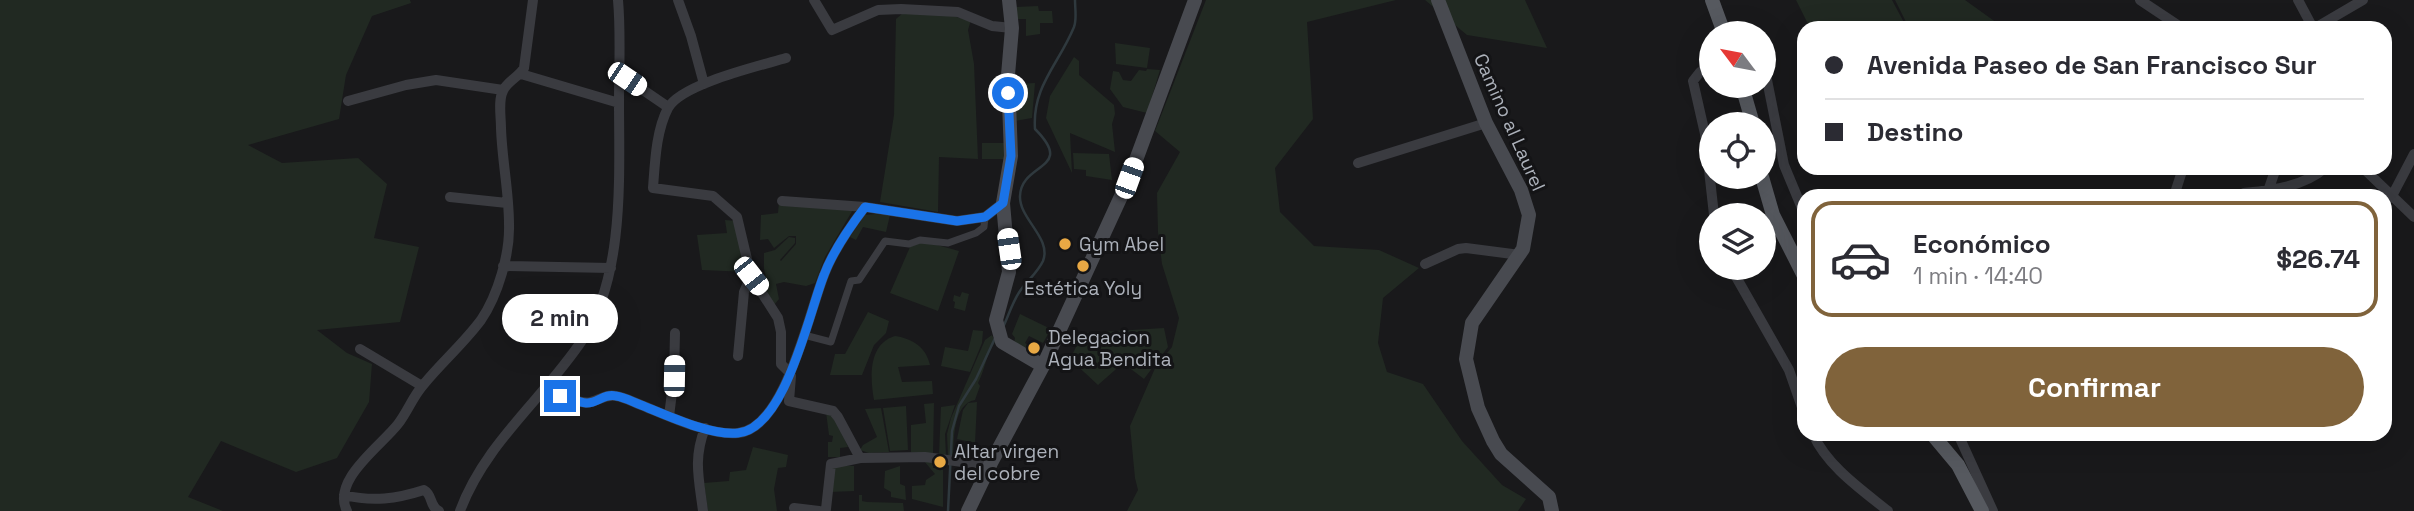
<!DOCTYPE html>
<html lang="es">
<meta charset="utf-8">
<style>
:root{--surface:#fff;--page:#f7f7f7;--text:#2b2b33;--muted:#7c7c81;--line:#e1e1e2;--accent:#80633b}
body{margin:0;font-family:"Space Grotesk",sans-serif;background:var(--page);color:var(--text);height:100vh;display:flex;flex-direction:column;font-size:26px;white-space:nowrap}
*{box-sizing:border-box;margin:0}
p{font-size:23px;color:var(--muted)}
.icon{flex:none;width:38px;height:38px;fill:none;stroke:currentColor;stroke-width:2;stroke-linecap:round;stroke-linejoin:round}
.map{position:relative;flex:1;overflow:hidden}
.sheet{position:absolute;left:1797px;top:189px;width:595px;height:252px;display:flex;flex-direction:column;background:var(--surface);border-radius:21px;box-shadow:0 7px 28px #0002}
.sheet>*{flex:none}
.top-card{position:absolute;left:1797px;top:21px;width:595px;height:154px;border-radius:21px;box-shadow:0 7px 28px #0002;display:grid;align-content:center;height:154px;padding:0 28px;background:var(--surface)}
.needle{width:46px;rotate:302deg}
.tools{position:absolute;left:1699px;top:21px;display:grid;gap:14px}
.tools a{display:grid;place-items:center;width:77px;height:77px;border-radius:50%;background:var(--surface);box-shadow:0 7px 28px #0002;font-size:35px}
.end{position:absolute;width:32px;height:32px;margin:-16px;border:9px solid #1a73e8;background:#fff;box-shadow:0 0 0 4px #fff}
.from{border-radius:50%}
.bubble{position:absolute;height:49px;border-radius:24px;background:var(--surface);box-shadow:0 7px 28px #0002;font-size:23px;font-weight:800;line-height:49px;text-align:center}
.car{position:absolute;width:21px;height:42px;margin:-21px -10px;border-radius:9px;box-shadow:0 0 5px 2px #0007;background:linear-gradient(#fff 24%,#345 0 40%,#fff 0 76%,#345 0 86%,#fff 0)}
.top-card b{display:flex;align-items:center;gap:24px;height:66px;font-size:26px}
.top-card b+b{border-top:2px solid var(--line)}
.top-card i{width:18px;height:18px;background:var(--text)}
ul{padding:12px 0 0;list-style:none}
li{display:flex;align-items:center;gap:21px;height:116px;margin:0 14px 10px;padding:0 14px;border:4px solid var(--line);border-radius:21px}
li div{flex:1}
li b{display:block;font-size:26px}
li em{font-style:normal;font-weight:800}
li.active{border-color:var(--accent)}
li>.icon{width:63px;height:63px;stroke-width:1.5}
.button{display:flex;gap:14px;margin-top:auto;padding:14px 28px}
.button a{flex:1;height:80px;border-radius:42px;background:var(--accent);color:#fff;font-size:28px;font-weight:800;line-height:80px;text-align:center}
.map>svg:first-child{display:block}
.green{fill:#212922}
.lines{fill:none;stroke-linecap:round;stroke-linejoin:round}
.stream{stroke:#2f393e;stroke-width:2.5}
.pedestrian{stroke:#3a3b40;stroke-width:7}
.minor{stroke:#3a3b40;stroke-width:10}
.secondary{stroke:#484a50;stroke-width:14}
.primary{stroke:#56595f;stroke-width:14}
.route{stroke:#1a73e8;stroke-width:9}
.poi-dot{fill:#e8a844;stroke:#141416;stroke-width:2.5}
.labels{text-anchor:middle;stroke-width:6;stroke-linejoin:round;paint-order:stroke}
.street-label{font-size:19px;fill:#acb1ba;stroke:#141416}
.poi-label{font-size:19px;fill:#acb1ba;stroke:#141416;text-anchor:start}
</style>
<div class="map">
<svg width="2414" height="511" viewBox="0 0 2414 511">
<rect width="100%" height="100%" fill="#19191b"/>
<path class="green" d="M 0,0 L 410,0 L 411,3 L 372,16 L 346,75 L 339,119 L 248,145 L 282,163 L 358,158 L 387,184 L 374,238 L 419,247 L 400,322 L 317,330 L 347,353 L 372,364 L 369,402 L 337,458 L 296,472 L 221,441 L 188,497 L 223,511 L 0,511 Z
M 1206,0 L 1396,0 L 1307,22 L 1313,119 L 1275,168 L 1280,212 L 1314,246 L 1379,250 L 1419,268 L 1383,298 L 1378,343 L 1387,372 L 1423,384 L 1462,441 L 1502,485 L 1526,499 L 1518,511 L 1127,511 L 1138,490 L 1135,478 L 1130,426 L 1156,366 L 1172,347 L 1179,318 L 1162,264 L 1158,232 L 1157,193 L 1180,152 L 1155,131 Z
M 1425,0 L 1525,0 L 1547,48 L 1467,35 Z
M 1796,0 L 1892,0 L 1907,28 L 1810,28 Z
M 1895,0 L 1965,0 L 2004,28 L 1909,28 Z
M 1038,6 L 1039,11 L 1052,11 L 1053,23 L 1040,23 L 1040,34 L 1026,36 L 1026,19 L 1015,19 L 1014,7 Z
M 932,12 L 971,20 L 968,30 L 974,64 L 978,159 L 939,157 L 938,212 L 880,202 L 894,115 L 896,19 L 903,13 Z
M 1115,43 L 1150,48 L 1147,68 L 1116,64 Z
M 1074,57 L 1079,61 L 1079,75 L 1114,105 L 1115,114 L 1112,124 L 1115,152 L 1070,133 L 1072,173 L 1046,118 L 1050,96 Z
M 1147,69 L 1160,70 L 1147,113 L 1123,107 L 1110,89 L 1113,71 L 1119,72 L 1123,80 L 1131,81 L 1139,70 L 1146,71 Z
M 1012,80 L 1017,80 L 1018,84 L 1035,83 L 1032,118 L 1014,121 Z
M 982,143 L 1007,143 L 1007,159 L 982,159 Z
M 1073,153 L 1109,154 L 1112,180 L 1086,176 L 1086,170 L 1074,169 Z
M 779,202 L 854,208 L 825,257 L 815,283 L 806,286 L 784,282 L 776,284 L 779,299 L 774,305 L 761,283 L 767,282 L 764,269 L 764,253 L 775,250 L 789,237 L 795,238 L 795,243 L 780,260 L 781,261 L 796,244 L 796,236 L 789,236 L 774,248 L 768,239 L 760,240 L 761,215 L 778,213 Z
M 875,214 L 890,215 L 886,232 L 863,227 L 856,240 L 850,237 L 865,215 Z
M 725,220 L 736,221 L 747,272 L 702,270 L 697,235 L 727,233 Z
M 918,243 L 930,243 L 959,251 L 938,311 L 890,293 L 910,247 Z
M 962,292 L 969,294 L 965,311 L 954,308 L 955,302 L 953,301 L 954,295 L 960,297 Z
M 868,312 L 889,321 L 886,333 L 874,345 L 862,375 L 830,375 L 835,354 L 845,354 Z
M 1020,314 L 1051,329 L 1043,343 L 1029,336 L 1025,343 L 1028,345 L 1026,350 L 1014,343 L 1015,338 L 1012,334 Z
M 1164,328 L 1168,347 L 1144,379 L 1123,363 L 1098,385 L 1070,359 L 1083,333 Z
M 973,330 L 983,331 L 982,343 L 970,372 L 941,366 L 945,347 L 968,351 Z
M 992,335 L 995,342 C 986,354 985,370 978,383 L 980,386 L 975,400 C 953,404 954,439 953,456 L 948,457 L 947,434 L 951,418 L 985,340 Z
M 895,336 C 913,339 926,347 930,365 L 898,367 L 902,382 L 932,381 L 933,394 L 874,400 C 870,378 868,344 895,336 Z
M 977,402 L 975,443 L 957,439 L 963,410 L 968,403 Z
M 934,403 L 933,455 L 911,452 L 911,425 L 926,423 L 924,404 Z
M 955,405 L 945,434 L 946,456 L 939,455 L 941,407 Z
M 906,406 L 908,450 L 890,451 L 883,408 Z
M 881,408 L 889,452 L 869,453 L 860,450 L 863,445 L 877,437 L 865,409 Z
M 826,412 L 836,418 L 848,447 L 840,448 L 840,457 L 828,457 L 828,442 L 832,442 L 833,436 L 829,435 Z
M 753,447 L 788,455 L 786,467 L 778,468 L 774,489 L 777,511 L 708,511 L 704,483 L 729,481 L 730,472 L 746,470 Z
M 924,461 L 933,463 L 933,468 L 943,468 L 943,507 L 912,499 L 912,486 L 925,485 L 926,480 L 935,474 Z
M 837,465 L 854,466 L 854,491 L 830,492 L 832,467 Z
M 900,466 L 900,484 L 905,486 L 906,500 L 891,497 L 891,492 L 884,488 L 885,471 Z
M 859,495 L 862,495 L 862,501 L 867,502 L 903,503 L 904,511 L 859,511 Z"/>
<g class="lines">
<path class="stream" d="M 1004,325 C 1009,314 1013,301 1020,291 C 1027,281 1038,272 1043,261 C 1052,238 1019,219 1020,196 C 1021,162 1076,170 1035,129 C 1032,86 1059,64 1074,27 C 1077,19 1075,9 1075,0
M 948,511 L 952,431 L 959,406 L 976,379 L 996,336"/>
<path class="pedestrian" d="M 804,335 L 831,342 L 851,281 L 859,280 L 885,241 L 909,244 L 920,240 L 948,243 L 976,233 L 984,227 L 985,217"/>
<path class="minor" d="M 678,0 L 691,36 L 704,84
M 814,0 L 832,30 L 878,10 L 901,9 L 958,12 L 992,26 L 1012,28
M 2140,0 L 2182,28
M 2298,0 L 2313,28
M 1722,28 L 1736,29 L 1740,33
M 2315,28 L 2363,0
M 786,58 C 759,66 681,84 668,108 C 656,131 655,162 653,188 L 713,196 L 737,217 L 751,276 L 778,318 L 781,332 L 781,364 L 790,373
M 1764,65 L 1784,165 L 1804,213
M 1712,70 L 1700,72 L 1693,81 L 1705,134 L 1714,215
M 521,74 L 619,103
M 627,79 L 668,107
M 348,101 L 406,85 L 436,80 L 503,90
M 1358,163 L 1486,123
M 2363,168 L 2414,217
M 2267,194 L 2276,168
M 2174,196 L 2183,168
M 2239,196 L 2244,193 C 2272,190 2303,187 2325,168
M 450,197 L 507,203
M 782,201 L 865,207 L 957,221 L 985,217 L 1003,203
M 2385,201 L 2392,196 L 2414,154
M 1425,264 L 1458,249 L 1466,248 L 1520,255
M 503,266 L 611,268
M 1731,268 L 1789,370 L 1804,413
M 360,349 L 422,386
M 738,356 L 744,292 L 751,276
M 791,376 L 789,401 L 833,411 L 838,417 L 860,458 L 925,457 L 985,465
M 560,396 C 569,397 582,405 591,402 C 600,400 605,394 616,396 C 624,397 633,402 641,405 C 666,415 710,436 738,433 C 785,429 809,312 824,275 C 833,251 849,228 865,207
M 669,416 L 674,377 L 675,333
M 1813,434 C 1827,466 1862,490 1888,511
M 1958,434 L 1993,511
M 344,495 C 373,502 396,499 424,490 C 433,495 429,506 439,511
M 794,508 L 819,511
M 347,511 C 331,480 381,446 398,424 C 408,411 413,396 424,384 C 442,362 464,343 481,320 C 498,295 510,254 509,224 C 509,192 502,160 501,128 C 501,117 498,100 503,91 C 507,81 519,77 524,68 L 533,0
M 460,511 C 485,443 544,398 583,339 C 625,274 619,176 619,101 C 619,67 621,33 618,0
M 703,511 C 699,479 693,459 705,428
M 823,511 L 826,509 L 831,464 L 860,458"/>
<path class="secondary" d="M 1009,0 L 1012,28 L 1008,75 L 1011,156 L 1003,203 L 1009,272 L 996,320 L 1002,342 L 1043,366
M 1438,0 L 1486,123 L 1521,190 L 1529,215 L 1523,249 L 1472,323 L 1466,359 L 1478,408 L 1493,441 L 1501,454 L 1549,497 L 1552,511
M 968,511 L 991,463 L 1043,366 L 1129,179 L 1195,0"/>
<path class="primary" d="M 1712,0 L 1724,33
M 1742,86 L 1753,124
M 1762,177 L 1773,215 L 1804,276
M 1932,434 L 1958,465 L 1982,511"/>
</g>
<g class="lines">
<path class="route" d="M 560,396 C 569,397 577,402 586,403 C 597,404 604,393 616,396 C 624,397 633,402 641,405 C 666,415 711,436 738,433 C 786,428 809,312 824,275 C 833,251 849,228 865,207 L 957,221 L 985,217 L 1003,203 L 1011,156 L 1008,93"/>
</g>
<g class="poi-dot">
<circle cx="1065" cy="244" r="7"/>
<circle cx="1083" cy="266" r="7"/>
<circle cx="1034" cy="348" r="7"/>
<circle cx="940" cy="462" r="7"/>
</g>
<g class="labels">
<g class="street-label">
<text transform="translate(1510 122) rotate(66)" y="7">Camino al Laurel</text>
</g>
<g class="poi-label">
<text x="1079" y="251">Gym Abel</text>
<text x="1083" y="295" text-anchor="middle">Estética Yoly</text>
<text x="1048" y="344">Delegacion<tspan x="1048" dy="22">Agua Bendita</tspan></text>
<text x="954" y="458">Altar virgen<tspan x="954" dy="22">del cobre</tspan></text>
</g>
</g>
</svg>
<div class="tools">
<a><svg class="needle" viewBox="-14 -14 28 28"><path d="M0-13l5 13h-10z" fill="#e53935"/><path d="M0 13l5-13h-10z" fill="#7c7c81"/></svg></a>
<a><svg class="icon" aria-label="locate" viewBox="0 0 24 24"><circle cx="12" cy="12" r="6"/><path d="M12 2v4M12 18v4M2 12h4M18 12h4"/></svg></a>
<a><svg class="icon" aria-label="layers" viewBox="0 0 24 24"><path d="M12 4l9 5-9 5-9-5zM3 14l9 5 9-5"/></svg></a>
</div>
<i class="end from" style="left:1008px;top:93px"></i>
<i class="end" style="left:560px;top:396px"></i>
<div class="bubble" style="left:502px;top:294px;width:116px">2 min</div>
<i class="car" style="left:627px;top:79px;rotate:124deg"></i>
<i class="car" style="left:1129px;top:178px;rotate:20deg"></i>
<i class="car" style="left:1009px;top:249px;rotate:352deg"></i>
<i class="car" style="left:751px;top:276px;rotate:142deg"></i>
<i class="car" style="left:674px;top:376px;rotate:1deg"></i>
<div class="top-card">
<b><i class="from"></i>Avenida Paseo de San Francisco Sur</b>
<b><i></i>Destino</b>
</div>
<section class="sheet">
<ul>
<li class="active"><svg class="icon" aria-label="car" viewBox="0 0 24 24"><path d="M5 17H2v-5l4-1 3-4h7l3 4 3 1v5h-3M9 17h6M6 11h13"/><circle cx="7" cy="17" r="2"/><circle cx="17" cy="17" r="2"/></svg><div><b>Económico</b><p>1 min · 14:40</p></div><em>$26.74</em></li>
</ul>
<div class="button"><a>Confirmar</a></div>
</section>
</div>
